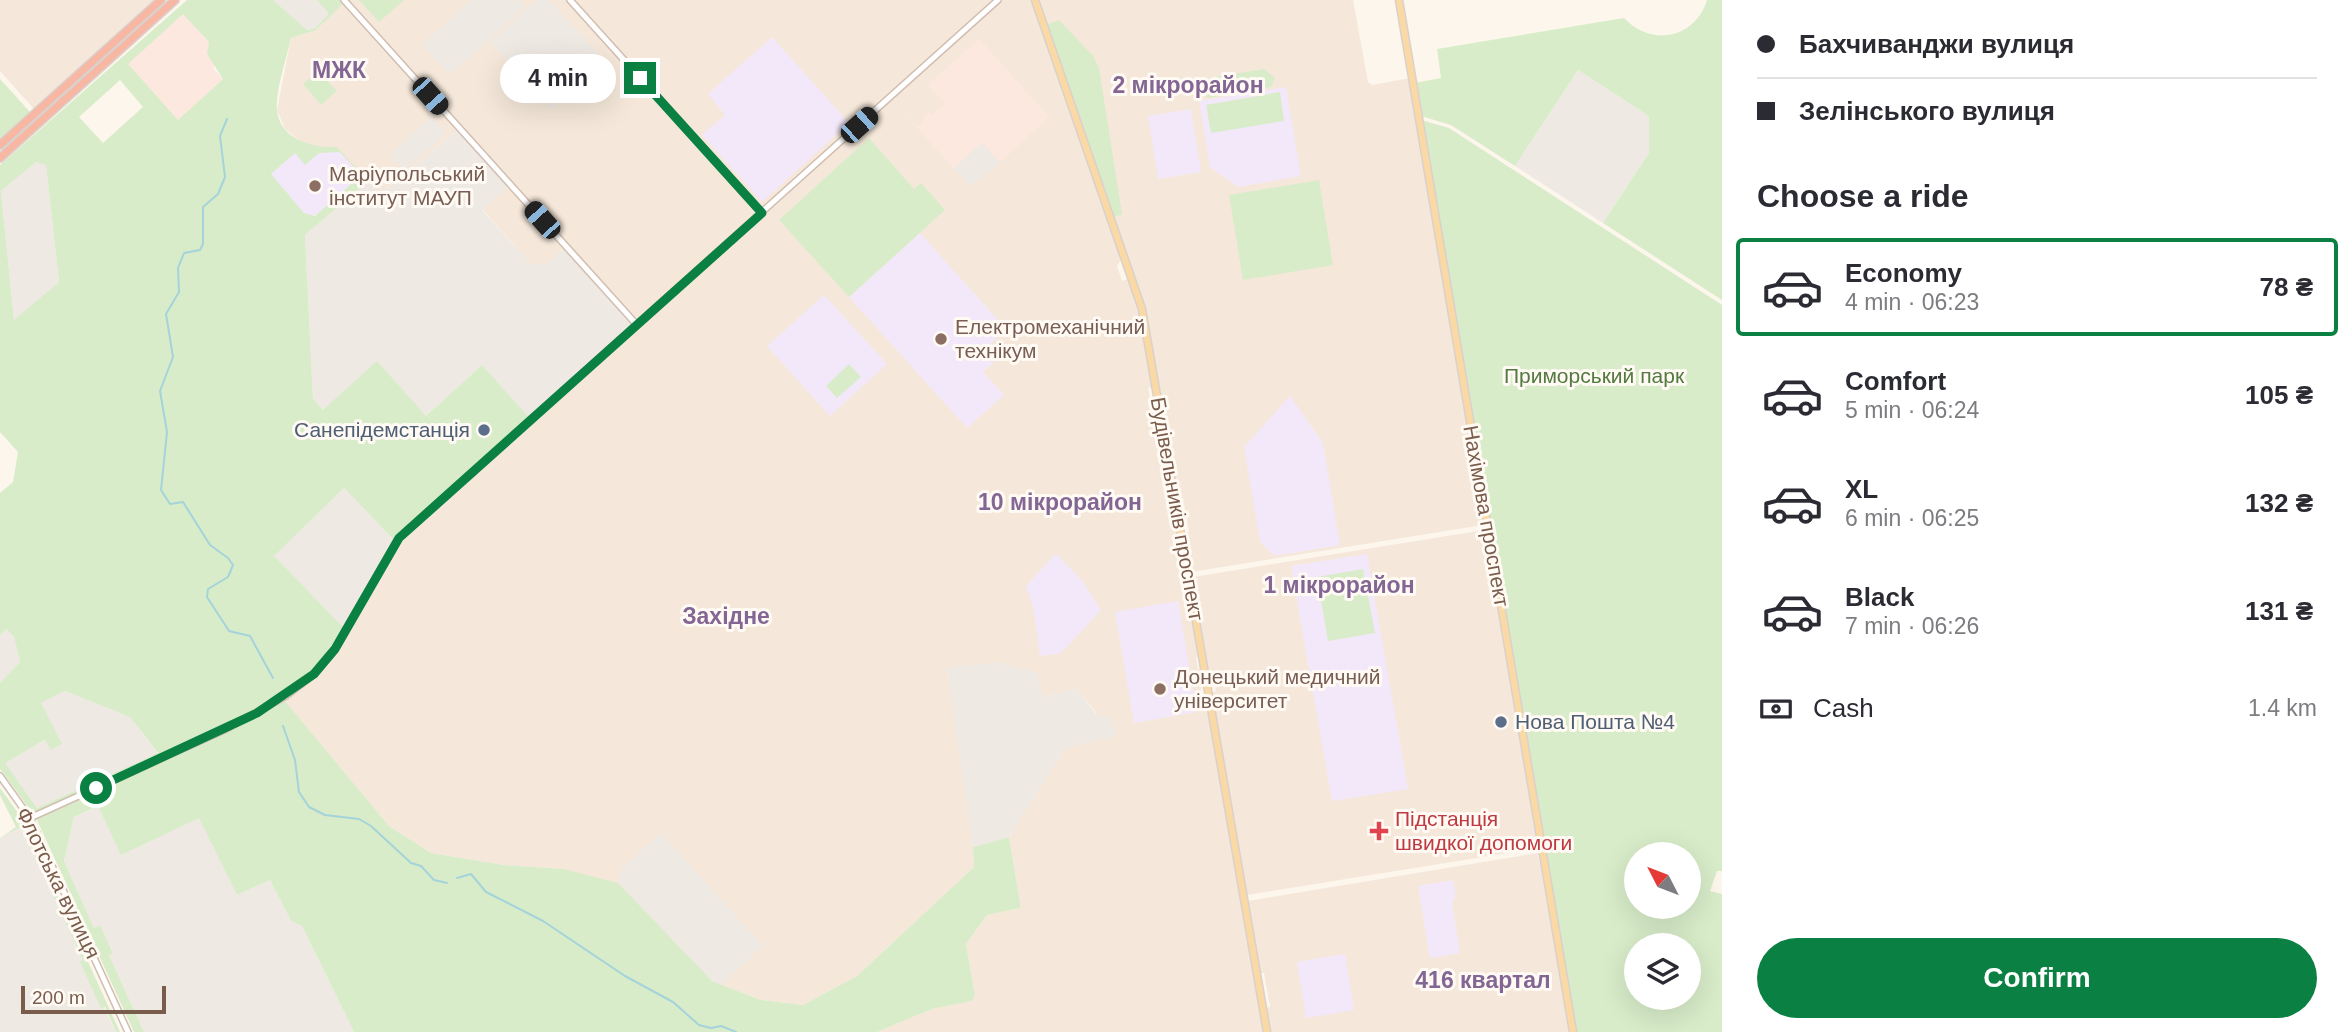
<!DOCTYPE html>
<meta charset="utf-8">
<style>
:root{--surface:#fff;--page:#f7f7f7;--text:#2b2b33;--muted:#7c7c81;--line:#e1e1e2;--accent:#0b8043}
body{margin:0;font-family:Helvetica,sans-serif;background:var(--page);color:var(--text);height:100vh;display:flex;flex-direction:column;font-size:26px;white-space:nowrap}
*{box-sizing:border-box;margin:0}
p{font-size:23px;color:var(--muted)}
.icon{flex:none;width:38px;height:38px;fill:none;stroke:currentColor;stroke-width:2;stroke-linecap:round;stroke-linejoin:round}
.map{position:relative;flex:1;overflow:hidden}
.panel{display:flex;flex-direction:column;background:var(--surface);width:630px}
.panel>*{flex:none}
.top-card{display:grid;align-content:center;height:154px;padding:0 35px;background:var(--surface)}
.needle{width:46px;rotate:312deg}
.controls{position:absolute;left:1624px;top:842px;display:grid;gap:14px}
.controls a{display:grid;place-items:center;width:77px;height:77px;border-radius:50%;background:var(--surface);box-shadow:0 7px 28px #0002;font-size:35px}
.scale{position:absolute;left:21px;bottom:18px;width:145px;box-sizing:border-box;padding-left:7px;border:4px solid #7a5c4d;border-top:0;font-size:19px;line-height:24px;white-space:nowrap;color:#7a5c4d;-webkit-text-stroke:5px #fffaf3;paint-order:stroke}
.end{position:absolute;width:32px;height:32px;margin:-16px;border:9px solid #0b8043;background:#fff;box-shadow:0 0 0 4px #fff}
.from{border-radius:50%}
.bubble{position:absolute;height:49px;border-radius:24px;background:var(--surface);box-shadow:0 7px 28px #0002;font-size:23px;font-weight:700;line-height:49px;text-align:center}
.car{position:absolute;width:21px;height:42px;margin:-21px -10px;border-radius:9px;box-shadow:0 0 5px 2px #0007;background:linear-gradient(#222 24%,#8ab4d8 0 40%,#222 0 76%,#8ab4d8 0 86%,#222 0)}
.top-card b{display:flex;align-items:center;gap:24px;height:66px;font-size:26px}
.top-card b+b{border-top:2px solid var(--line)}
.top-card i{width:18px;height:18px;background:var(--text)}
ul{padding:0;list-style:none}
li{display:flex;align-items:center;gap:21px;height:98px;margin:0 14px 10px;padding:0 21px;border:4px solid transparent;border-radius:7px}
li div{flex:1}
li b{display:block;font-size:26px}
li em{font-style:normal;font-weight:700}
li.active{border-color:var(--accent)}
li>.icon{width:63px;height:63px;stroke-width:1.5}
h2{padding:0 35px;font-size:32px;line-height:84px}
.pay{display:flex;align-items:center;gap:18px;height:77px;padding:0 35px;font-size:26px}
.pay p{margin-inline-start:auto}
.primary-button{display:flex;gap:14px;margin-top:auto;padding:14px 35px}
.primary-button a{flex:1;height:80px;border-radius:42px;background:var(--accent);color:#fff;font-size:28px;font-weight:700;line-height:80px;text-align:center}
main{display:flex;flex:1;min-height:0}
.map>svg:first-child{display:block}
.residential{fill:#f5e8da}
.commercial{fill:#fde8e0}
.industrial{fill:#efe9e4}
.education{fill:#f3e8fa}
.green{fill:#d8ecc9;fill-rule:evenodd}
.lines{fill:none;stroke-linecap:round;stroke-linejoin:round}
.stream{stroke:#a5d3da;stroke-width:2}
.minor-casing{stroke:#d1beb0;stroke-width:8}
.major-casing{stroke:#dad1cd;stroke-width:9}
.highway-casing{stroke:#dad1cd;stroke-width:10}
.minor{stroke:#fff;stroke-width:5}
.major{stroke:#fbd9a5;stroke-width:6}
.highway{stroke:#f7b7a3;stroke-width:7}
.route{stroke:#0b8043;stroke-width:9}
.education-dot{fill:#8d6e63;stroke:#fffaf3;stroke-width:2.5}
.service-dot{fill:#5c6f8a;stroke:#fffaf3;stroke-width:2.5}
.health-dot{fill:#e0444e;stroke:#fffaf3;stroke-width:2.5}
.labels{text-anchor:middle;stroke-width:6;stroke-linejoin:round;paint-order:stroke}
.education-label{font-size:21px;fill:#785e54;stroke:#fffaf3;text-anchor:start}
.park-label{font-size:21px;fill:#537a41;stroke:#fffaf3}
.service-label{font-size:21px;fill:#4e5e75;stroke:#fffaf3;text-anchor:end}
.street-label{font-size:21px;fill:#7a5c4d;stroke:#fffaf3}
.health-label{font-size:21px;fill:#be3a42;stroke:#fffaf3;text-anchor:start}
.neighbourhood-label{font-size:23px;font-weight:bold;fill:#846695;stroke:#fffaf3}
</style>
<main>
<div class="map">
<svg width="1722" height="1032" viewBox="0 0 1722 1032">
<rect width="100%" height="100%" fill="#fdf6ec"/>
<path class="residential" d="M 0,0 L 154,0 L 34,109 L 0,71 Z
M 347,0 L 566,0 L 757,212 L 636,321 Z
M 573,0 L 994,0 L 761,208 Z
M 1003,0 L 1032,0 L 1121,259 L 1117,266 L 1122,281 L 1128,279 L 1140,313 L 1153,387 L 1148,388 L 1151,403 L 1155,403 L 1157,414 L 1153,415 L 1159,446 L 1163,446 L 1192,610 L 1188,611 L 1190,622 L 1194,622 L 1200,656 L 1196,657 L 1198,669 L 1202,669 L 1204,681 L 1200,682 L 1203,701 L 1207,701 L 1264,1032 L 877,1032 L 932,1009 L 972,1001 L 975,995 L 966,944 L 987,915 L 1021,908 L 1009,837 L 1065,748 L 1097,714 L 1077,689 L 1043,697 L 947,668 L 972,828 L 974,867 L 857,976 L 803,1005 L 761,1000 L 712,981 L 564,869 L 504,865 L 431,853 L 389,826 L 285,701 L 317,676 L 339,650 L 393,554 L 414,527 Z
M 1037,0 L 1353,0 L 1368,82 L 1372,85 L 1410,78 L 1483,525 L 1191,572 L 1185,533 L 1189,532 L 1183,498 L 1178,498 L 1144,308 Z
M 344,3 L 458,130 L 380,194 L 317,148 L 301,142 L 285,129 L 277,110 L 291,38 L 316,30 Z
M 508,186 L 564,248 L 547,264 L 531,264 L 482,209 Z
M 1484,530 L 1538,848 L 1247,895 L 1212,692 L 1216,691 L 1214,680 L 1210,680 L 1193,577 Z
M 1538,853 L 1569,1032 L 1269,1032 L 1265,1009 L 1270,1007 L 1264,973 L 1260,973 L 1248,901 Z"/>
<path class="commercial" d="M 183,13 L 209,42 L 216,64 L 213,68 L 223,79 L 178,120 L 127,64 Z
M 979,39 L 1049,117 L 1000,162 L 982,143 L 954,168 L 901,110 L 919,127 L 925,116 L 929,112 L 932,115 L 945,104 L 928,85 Z"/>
<path class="industrial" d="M 273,0 L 317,0 L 330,14 L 315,28 L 306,30 Z
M 471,0 L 519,0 L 525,7 L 450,75 L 422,45 Z
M 537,0 L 549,0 L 601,57 L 560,94 L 562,98 L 550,109 L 490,42 Z
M 1578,70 L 1649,116 L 1649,153 L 1603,223 L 1515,166 Z
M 431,117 L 446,134 L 404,170 L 390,154 Z
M 458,130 L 508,186 L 482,210 L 531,264 L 547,264 L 564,248 L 633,324 L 529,417 L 482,365 L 426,416 L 323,410 L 313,399 L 305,235 L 368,181 L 380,194 Z
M 982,142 L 1000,162 L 971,187 L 954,168 Z
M 36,162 L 46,164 L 59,282 L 14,321 L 1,191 Z
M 344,488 L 395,541 L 344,628 L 273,556 Z
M 6,629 L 14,637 L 20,662 L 0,683 L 0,635 Z
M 997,662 L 1037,673 L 1043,697 L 1077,689 L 1096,714 L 1112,719 L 1116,736 L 1065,748 L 1009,837 L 973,847 L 947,668 Z
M 65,691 L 130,717 L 158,754 L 37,808 L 4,763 L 46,740 L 41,703 Z
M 99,806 L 200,817 L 237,895 L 270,880 L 291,921 L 302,926 L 354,1032 L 144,1032 L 109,955 L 113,952 L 100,926 L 94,928 L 64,861 L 74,817 Z
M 19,828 L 23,830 L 36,857 L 84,960 L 81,962 L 116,1032 L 0,1032 L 0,838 Z
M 661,833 L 763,946 L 721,985 L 712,981 L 618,883 L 622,868 Z"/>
<path class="education" d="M 772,37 L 849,123 L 762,202 L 702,135 L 725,115 L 708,94 Z
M 1286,87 L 1301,176 L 1238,187 L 1210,167 L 1199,101 Z
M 1191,109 L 1201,172 L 1158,179 L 1148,116 Z
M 340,152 L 361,175 L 315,216 L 304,213 L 270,174 L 295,153 Z
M 920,233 L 1006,329 L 984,350 L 994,362 L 983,372 L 1004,395 L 967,428 L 849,297 Z
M 824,295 L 887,364 L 830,416 L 767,346 Z
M 1290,396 L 1323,443 L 1340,545 L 1275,556 L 1260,542 L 1244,447 Z
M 1056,553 L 1083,582 L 1101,610 L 1061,653 L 1040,656 L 1034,611 L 1026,586 Z
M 1367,554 L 1408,789 L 1332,801 L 1291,566 Z
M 1178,601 L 1197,712 L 1134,723 L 1115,612 Z
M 1453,880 L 1456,895 L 1452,903 L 1460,953 L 1430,958 L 1418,886 Z
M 1345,954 L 1354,1010 L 1306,1018 L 1297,962 Z"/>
<path class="green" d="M 187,0 L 273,0 L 307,30 L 315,28 L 329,14 L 317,0 L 341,0 L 344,3 L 316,30 L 291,38 C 287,57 275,92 277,110 C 280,140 313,148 337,147 L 368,181 L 305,235 L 313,399 L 323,410 L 377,361 L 426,416 L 482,365 L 529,417 L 411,524 L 395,541 L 344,488 L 274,556 L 344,628 L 311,673 L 256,711 L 33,814 L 0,769 L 0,683 L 20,662 L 14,637 L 6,629 L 0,635 L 0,493 L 13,482 L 18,452 L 0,432 L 0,165 ZM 183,14 L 209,42 L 207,54 L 223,79 L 178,120 L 128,64 ZM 120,80 L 143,107 L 103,143 L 79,117 ZM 340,152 L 361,175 L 315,216 L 304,213 L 271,174 L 295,153 L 305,165 L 319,153 ZM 36,162 L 46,165 L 59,282 L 14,320 L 1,191 ZM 65,691 L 130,717 L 158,753 L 37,808 L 5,763 L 45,740 L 51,750 L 62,744 L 41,703 Z
M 359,0 L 404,0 L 379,22 Z
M 1707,0 L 1722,0 L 1722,300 L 1603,223 L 1649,153 L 1649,116 L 1578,70 L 1515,166 L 1451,125 L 1421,116 L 1415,83 L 1441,78 L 1437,49 L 1624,18 C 1651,47 1695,39 1707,0 Z
M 1059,20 L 1093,56 L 1099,68 L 1122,214 L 1113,218 L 1046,25 Z
M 1264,69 L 1275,78 L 1271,87 L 1208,98 L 1198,90 L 1198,82 L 1202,79 Z
M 318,71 L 337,91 L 321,105 L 303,84 Z
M 0,79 L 30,112 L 0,139 Z
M 1280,92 L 1284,121 L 1211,133 L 1206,105 Z
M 1421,120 L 1449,128 L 1722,305 L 1722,871 L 1717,871 L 1710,891 L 1722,894 L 1722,1032 L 1573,1032 ZM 1636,854 L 1689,854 L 1689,906 L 1636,906 ZM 1636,945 L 1689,945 L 1689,998 L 1636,998 Z
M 869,138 L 914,189 L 921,183 L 945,210 L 849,297 L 779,220 Z
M 1319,180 L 1333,265 L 1243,280 L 1229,195 Z
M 849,364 L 861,377 L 837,398 L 826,386 Z
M 1363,569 L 1375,633 L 1328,641 L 1317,577 Z
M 285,701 L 389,826 L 431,853 L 504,865 L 564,869 L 618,883 L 712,981 L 761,1000 L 803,1005 L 857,976 L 974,867 L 973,847 L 1009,837 L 1021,908 L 987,915 L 966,944 L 975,995 L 972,1001 L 932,1009 L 877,1032 L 354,1032 L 302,926 L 291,921 L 270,880 L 237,895 L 199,818 L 121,855 L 98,806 L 74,817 L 64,861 L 94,928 L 100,925 L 113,953 L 109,955 L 144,1032 L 134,1032 L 36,818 L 227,732 Z
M 0,788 L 24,821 L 120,1032 L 116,1032 L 105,1007 L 101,1008 L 80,962 L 83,960 L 23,830 L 19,828 L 0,838 L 16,827 L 0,795 Z"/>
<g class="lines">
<path class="stream" d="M 227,119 L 220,136 L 225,177 L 218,194 L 203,207 L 203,244 L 200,250 L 184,253 L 178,268 L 179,292 L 166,314 L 173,357 L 160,391 L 167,432 L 161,490 L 170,504 L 183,502 L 210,545 L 228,558 L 233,565 L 228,577 L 208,589 L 207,597 L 229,631 L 250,636 L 273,678
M 283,726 L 295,760 L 299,792 L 309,807 L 325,815 L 359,819 L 371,826 L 411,863 L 421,866 L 434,880 L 447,883
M 457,878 L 471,874 L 486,892 L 543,921 L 625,976 L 673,1002 L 699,1025 L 711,1028 L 721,1026 L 736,1032"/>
<defs>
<path id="minor" d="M 344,0 L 637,325
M 570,0 L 762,213
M 0,776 L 30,818 L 128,1032
M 30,818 L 226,729 L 286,696 L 314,674 L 335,649 L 399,538 L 998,0"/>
<path id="major" d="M 1035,0 L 1142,309 L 1267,1032
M 1399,0 L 1573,1032"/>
<path id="highway" d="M 0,145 L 161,0
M 0,158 L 175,0"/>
</defs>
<use href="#minor" class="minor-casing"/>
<use href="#major" class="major-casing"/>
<use href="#highway" class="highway-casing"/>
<use href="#minor" class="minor"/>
<use href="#major" class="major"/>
<use href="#highway" class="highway"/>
</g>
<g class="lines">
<path class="route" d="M 96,788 L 257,713 L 314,674 L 335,649 L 399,538 L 762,213 L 640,78"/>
</g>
<g class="education-dot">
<circle cx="315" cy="186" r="7"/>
<circle cx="941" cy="339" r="7"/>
<circle cx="1160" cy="689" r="7"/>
</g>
<g class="service-dot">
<circle cx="484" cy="430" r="7"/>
<circle cx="1501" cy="722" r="7"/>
</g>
<path class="health-dot" d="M1375.5 820.5h7v7h7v7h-7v7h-7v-7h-7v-7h7z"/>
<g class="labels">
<g class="education-label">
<text x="329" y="181">Маріупольський<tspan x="329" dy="24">інститут МАУП</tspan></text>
<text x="955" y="334">Електромеханічний<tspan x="955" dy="24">технікум</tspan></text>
<text x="1174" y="684">Донецький медичний<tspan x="1174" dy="24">університет</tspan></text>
</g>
<g class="park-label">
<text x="1594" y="383">Приморський парк</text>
</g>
<g class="service-label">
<text x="470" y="437">Санепідемстанція</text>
<text x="1515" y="729" text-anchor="start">Нова Пошта №4</text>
</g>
<g class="street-label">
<text transform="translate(1177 509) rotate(80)" y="7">Будівельників проспект</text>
<text transform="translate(1486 516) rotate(80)" y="7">Нахімова проспект</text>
<text transform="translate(58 883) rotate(64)" y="7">Флотська вулиця</text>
</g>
<g class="health-label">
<text x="1395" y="826">Підстанція<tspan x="1395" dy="24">швидкої допомоги</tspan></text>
</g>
<g class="neighbourhood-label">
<text x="339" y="78">МЖК</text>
<text x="1188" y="93">2 мікрорайон</text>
<text x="1060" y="510">10 мікрорайон</text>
<text x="1339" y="593">1 мікрорайон</text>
<text x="726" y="624">Західне</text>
<text x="1483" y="988">416 квартал</text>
</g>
</g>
</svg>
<div class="controls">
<a><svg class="needle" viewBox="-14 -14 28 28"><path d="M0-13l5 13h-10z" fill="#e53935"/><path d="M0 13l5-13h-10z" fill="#7c7c81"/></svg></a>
<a><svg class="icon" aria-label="layers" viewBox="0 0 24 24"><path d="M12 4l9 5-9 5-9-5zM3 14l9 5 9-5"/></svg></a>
</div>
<div class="scale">200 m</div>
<i class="end from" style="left:96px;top:788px"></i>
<i class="end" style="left:640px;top:78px"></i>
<div class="bubble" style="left:500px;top:54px;width:116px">4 min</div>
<i class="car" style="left:430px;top:96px;rotate:138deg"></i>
<i class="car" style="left:859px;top:125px;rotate:48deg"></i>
<i class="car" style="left:542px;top:220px;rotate:318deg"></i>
</div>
<section class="panel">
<div class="top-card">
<b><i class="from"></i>Бахчиванджи вулиця</b>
<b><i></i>Зелінського вулиця</b>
</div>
<h2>Choose a ride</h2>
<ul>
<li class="active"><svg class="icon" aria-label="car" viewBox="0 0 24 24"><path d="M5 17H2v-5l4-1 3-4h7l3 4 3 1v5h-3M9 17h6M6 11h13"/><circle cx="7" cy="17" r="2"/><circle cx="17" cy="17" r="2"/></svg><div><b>Economy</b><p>4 min · 06:23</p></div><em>78 ₴</em></li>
<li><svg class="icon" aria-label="car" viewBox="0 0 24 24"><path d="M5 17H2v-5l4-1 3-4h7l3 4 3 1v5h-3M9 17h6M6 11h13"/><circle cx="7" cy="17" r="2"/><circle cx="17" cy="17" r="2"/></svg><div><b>Comfort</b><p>5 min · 06:24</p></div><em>105 ₴</em></li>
<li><svg class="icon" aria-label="car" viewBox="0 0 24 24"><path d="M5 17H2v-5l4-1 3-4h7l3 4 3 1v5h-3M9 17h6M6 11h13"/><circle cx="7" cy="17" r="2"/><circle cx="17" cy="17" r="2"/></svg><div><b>XL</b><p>6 min · 06:25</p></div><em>132 ₴</em></li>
<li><svg class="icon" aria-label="car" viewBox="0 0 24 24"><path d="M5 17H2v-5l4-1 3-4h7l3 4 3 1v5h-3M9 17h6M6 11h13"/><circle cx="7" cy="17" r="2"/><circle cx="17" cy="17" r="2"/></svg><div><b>Black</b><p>7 min · 06:26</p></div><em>131 ₴</em></li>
</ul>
<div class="pay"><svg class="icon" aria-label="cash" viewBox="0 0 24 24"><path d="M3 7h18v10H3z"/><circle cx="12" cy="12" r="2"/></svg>Cash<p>1.4 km</p></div>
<div class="primary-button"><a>Confirm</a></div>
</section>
</main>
